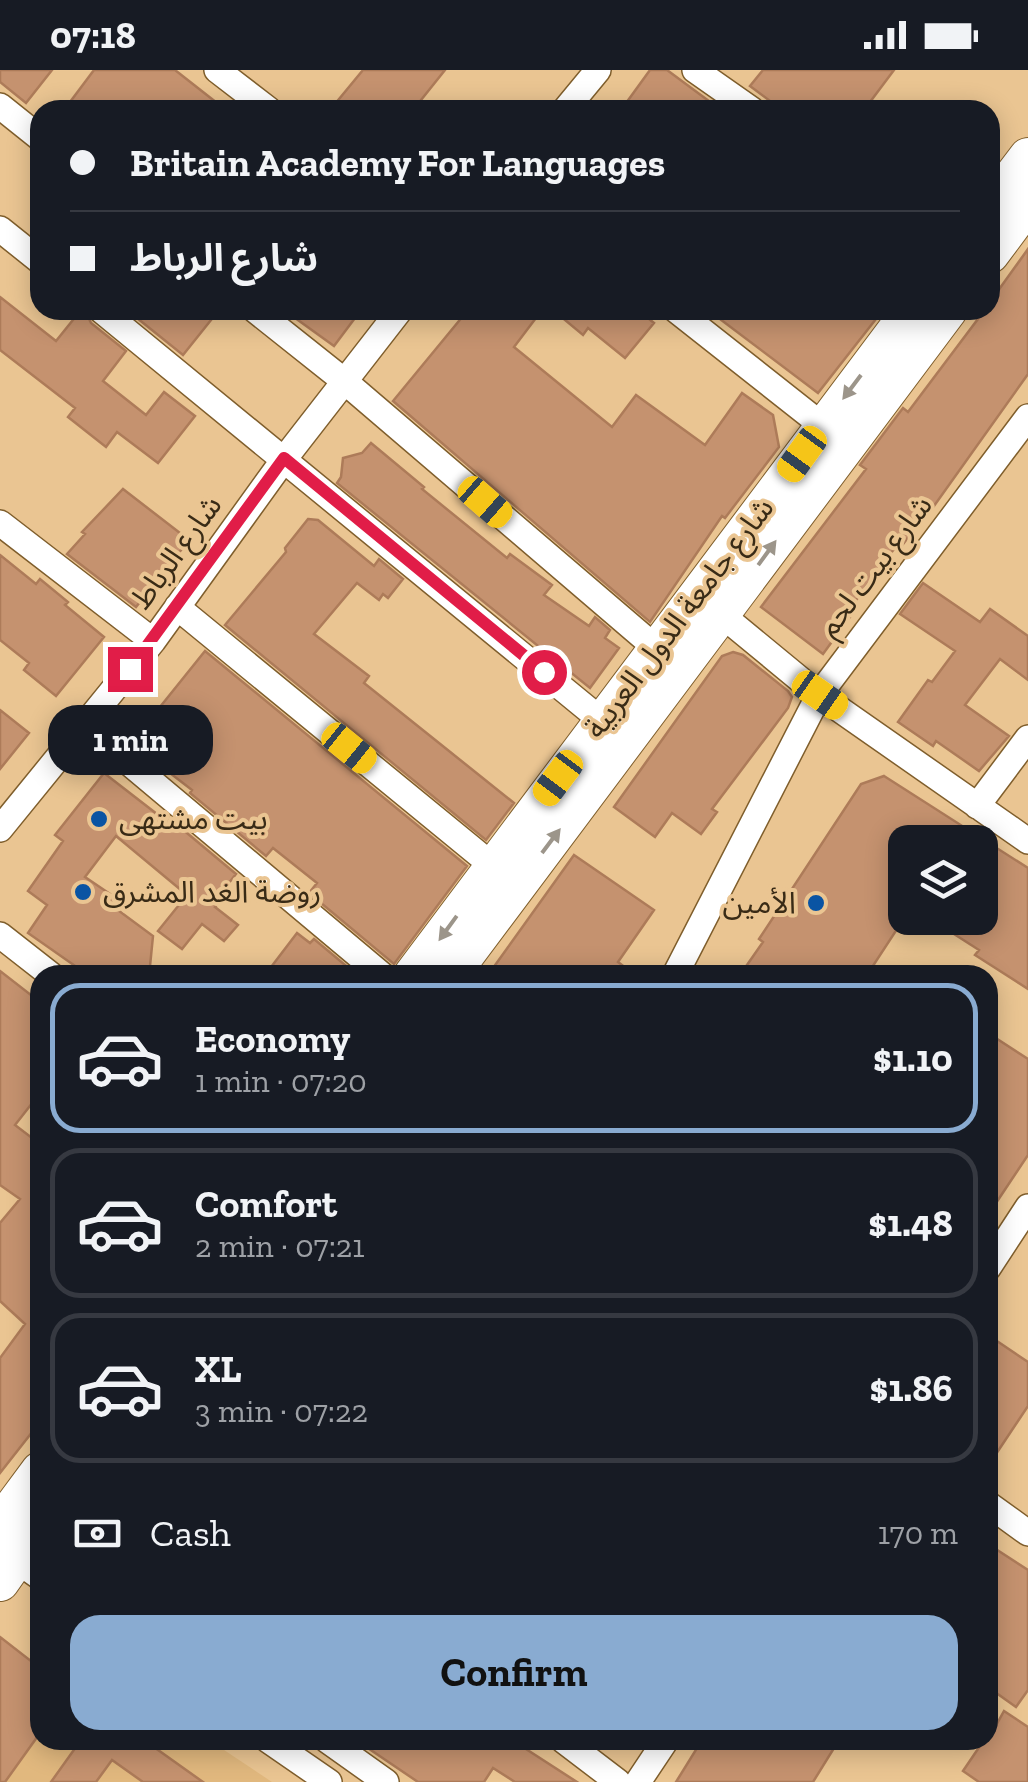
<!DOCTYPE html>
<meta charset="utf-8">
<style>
:root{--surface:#171b24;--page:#242831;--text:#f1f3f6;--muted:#9ea1a6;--line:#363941;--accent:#89abd1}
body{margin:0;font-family:"Zilla Slab","Noto Sans Arabic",serif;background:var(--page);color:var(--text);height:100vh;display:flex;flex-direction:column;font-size:38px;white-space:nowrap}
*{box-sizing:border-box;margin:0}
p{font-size:32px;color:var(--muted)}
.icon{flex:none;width:55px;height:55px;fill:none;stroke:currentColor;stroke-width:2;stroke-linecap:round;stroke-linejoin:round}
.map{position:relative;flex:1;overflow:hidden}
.side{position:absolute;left:30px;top:895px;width:968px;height:785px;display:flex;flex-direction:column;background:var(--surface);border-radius:30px;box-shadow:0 5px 25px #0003}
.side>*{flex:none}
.hud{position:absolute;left:30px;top:30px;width:970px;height:220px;border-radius:30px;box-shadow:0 5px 25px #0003;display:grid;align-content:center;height:220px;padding:0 40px;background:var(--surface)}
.fabs{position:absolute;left:888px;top:755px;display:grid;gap:20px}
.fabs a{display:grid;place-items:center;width:110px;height:110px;border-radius:20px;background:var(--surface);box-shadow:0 5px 25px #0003;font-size:50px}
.end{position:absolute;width:45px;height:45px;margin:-22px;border:12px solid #e11d48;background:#fff;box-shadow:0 0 0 5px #fff}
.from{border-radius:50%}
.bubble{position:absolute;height:70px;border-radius:30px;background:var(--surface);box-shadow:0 5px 25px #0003;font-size:32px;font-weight:700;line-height:70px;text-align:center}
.car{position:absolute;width:30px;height:60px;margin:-30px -15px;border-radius:12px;box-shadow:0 0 8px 2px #0007;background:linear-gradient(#f5c518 24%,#345 0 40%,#f5c518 0 76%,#345 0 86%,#f5c518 0)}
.hud b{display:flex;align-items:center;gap:35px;height:95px;font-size:38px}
.hud b+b{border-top:2px solid var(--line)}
.hud i{width:25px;height:25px;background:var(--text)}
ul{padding:18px 0 0;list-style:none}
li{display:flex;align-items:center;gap:30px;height:150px;margin:0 20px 15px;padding:0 20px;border:5px solid var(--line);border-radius:30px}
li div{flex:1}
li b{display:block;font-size:38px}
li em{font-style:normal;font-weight:700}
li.current{border-color:var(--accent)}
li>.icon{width:90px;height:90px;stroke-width:1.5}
.pay{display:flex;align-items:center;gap:25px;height:110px;padding:0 40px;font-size:38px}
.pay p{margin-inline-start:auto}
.action{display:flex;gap:20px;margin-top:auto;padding:20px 40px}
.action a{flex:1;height:115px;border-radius:30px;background:var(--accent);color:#111;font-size:40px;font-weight:700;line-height:115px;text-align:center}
.status{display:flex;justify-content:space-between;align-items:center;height:70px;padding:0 50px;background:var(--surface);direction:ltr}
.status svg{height:28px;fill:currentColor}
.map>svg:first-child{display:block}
.built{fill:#e1b87e}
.building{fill:#c5926f;stroke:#ad7b59;stroke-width:2.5}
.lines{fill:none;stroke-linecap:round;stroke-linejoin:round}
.minor-casing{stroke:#7f5e2c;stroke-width:28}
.secondary-casing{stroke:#7f5e2c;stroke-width:40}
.minor{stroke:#fff;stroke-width:25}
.secondary{stroke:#fff;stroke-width:38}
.oneway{fill:#9c958a}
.route{stroke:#e11d48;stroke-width:12}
.poi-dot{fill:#0a54a3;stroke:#eac592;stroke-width:4}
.labels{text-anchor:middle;stroke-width:8;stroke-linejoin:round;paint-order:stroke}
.street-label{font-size:30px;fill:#392b16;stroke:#eac592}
.poi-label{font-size:30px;fill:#392b16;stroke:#eac592;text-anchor:start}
</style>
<div class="status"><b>07:18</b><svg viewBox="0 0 49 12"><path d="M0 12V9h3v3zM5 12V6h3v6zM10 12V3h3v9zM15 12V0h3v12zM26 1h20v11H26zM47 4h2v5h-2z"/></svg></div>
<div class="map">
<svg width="1028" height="1712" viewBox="0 0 1028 1712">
<rect width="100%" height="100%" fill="#eac592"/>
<path class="built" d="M 40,1595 L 40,1670 L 209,1670 L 272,1712 L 0,1712 L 0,1648 Z"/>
<path class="building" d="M 0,0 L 52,0 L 26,33 L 0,12 Z
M 94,0 L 175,0 L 226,40 L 64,40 Z
M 363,0 L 445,0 L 413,40 L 330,40 Z
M 650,0 L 667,0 L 721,40 L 621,40 Z
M 763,0 L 894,0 L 864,40 L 782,40 L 750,16 Z
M 1028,179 L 1028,304 L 929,443 L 927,442 L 898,481 L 894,479 L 851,537 L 855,540 L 823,584 L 761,537 L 866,399 L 860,395 L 903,338 L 908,342 L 984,241 L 990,240 L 990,232 Z
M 0,227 L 56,271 L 81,240 L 85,240 L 91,253 L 126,281 L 103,311 L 146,345 L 164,322 L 195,346 L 158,393 L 117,362 L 106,377 L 68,347 L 75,338 L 0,280 Z
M 127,240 L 219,240 L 183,285 Z
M 284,240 L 361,240 L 334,276 Z
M 468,240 L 542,240 L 514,277 L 612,357 L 636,325 L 705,375 L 742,323 L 773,345 L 779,377 L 725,448 L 722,446 L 650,552 L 393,331 Z
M 553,240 L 638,240 L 654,253 L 625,288 L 588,258 L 583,265 Z
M 708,240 L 883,240 L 818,323 Z
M 371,373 L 424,417 L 422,419 L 507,488 L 510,484 L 552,515 L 544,525 L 589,556 L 595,547 L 610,560 L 605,568 L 619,578 L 590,618 L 337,413 L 341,407 L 343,388 L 362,383 Z
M 123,419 L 189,470 L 136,537 L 67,484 L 85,464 L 82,462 Z
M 308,449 L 318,450 L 374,496 L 379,489 L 403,509 L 388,528 L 383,524 L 379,530 L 357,513 L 314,564 L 369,606 L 364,613 L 514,733 L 486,770 L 225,555 L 286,482 L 285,478 Z
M 0,485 L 36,514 L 40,509 L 68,532 L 65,535 L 104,567 L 56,626 L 24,600 L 29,593 L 0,570 Z
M 923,513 L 980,552 L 990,539 L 1028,566 L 1028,610 L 1000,589 L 965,635 L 1009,666 L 979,701 L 936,671 L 933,676 L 898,652 L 928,610 L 932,612 L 955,581 L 900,544 Z
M 205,581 L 467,796 L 394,894 L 309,823 L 317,813 L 273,778 L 266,786 L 190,723 L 192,720 L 131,673 Z
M 733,582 L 743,585 L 788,621 L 792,627 L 788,638 L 712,739 L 717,742 L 701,764 L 672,743 L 655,767 L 614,737 L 722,586 Z
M 0,640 L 29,663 L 0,699 Z
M 104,703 L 166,751 L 169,748 L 236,804 L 217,828 L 220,831 L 215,837 L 238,855 L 224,871 L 202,854 L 182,879 L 158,861 L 187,825 L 116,766 L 85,807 L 116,828 L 111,835 L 153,866 L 150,896 L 143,905 L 88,905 L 28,863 L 47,835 L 28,821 L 63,771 L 55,765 Z
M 884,706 L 1028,798 L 1028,919 L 975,885 L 979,880 L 929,848 L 980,848 L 980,772 L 905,772 L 905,847 L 867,905 L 740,905 L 763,872 L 759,869 L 861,714 Z
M 574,785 L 654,840 L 618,892 L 635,905 L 488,905 Z
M 297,863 L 310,873 L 314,869 L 357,905 L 265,905 Z
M 0,901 L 40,932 L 40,1023 L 15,1055 L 40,1074 L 40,1352 L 0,1403 L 0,1288 L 25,1254 L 0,1231 L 0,1153 L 20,1129 L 0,1115 Z
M 988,963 L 1028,989 L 1028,1085 L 988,1145 Z
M 988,1265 L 1028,1292 L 1028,1336 L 988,1396 Z
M 988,1474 L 1028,1500 L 1028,1620 L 1016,1637 L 988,1617 Z
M 0,1567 L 40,1598 L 40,1663 L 5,1712 L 0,1712 Z
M 1004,1641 L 1028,1657 L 1028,1712 L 979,1712 L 963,1701 L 984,1670 L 988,1670 Z
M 81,1670 L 144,1670 L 203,1712 L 143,1712 L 112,1690 L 96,1712 L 51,1712 Z
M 356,1670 L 512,1670 L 577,1712 L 515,1712 L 493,1698 L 484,1712 L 418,1712 Z
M 702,1670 L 839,1670 L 813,1712 L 676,1712 Z"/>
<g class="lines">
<defs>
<path id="minor" d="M 217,0 L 269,40
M 695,0 L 752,40
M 0,36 L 40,68
M 565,40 L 598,0
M 0,159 L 40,191
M 101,240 L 601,650
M 255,240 L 343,310 L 656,578
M 676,240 L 823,356
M 0,453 L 153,571
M 711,536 L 819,625 L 1028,771
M 177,537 L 493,796
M 84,655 L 382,905
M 977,736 L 1028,668
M 0,759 L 153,571 L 285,388 L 400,240
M 0,865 L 51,905
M 675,905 L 819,625 L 1028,347
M 988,1198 L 1028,1137
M 988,1434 L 1028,1463
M 8,1477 L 16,1490 L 40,1507
M 268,1670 L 329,1712
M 327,1670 L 386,1712
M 563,1670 L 618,1712
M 638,1712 L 666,1670"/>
<path id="secondary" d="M 990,137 L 1028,87
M 990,184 L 1028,133
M 413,905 L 912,240
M 450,905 L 948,240
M 0,1455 L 40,1401
M 0,1512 L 40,1455"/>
</defs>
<use href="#minor" class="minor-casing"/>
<use href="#secondary" class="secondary-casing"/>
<use href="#minor" class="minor"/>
<use href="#secondary" class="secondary"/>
</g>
<defs><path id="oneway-solid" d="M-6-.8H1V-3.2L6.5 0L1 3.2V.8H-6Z" transform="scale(2.5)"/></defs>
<g class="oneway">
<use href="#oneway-solid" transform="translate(852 317) rotate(127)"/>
<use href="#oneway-solid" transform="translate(767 483) rotate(-54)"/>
<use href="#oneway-solid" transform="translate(551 771) rotate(-53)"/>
<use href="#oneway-solid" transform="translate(448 858) rotate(126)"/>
</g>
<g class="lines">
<path class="route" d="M 130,599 L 284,388 L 544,602"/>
</g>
<g class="poi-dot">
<circle cx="99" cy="749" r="10"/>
<circle cx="83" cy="822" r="10"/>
<circle cx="816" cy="833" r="10"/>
</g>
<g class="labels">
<g class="street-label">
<text transform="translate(176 482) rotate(-54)" y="10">شارع الرباط</text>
<text transform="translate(875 496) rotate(-53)" y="10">شارع بيت لحم</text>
<text transform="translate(679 548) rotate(-53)" y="10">شارع جامعة الدول العربية</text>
</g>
<g class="poi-label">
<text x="119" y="759">بيت مشتهى</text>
<text x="103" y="832">روضة الغد المشرق</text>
<text x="796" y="843" text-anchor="end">الأمين</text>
</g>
</g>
</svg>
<div class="fabs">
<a><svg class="icon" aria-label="layers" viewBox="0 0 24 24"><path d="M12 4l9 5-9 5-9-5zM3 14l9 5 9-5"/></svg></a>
</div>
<i class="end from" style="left:544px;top:602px"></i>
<i class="end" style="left:130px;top:599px"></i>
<div class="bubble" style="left:48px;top:635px;width:165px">1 min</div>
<i class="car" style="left:802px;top:384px;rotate:216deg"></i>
<i class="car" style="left:485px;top:432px;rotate:131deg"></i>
<i class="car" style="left:820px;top:625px;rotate:125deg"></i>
<i class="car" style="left:349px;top:678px;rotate:129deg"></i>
<i class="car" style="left:558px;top:708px;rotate:217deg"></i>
<div class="hud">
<b><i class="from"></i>Britain Academy For Languages</b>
<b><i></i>شارع الرباط</b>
</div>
<section class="side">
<ul>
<li class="current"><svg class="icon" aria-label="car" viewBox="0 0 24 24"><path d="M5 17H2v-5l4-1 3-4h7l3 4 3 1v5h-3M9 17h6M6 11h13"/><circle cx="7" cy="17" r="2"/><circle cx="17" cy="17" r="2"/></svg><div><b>Economy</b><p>1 min · 07:20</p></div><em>$1.10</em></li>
<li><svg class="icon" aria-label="car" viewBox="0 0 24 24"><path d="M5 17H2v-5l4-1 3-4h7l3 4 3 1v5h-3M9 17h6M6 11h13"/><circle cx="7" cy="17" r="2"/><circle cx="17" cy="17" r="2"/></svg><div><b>Comfort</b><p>2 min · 07:21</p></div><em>$1.48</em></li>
<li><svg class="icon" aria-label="car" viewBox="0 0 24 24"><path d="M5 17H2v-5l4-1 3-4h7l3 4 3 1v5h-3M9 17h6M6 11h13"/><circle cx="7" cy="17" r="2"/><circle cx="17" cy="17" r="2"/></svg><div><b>XL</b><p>3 min · 07:22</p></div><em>$1.86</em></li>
</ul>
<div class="pay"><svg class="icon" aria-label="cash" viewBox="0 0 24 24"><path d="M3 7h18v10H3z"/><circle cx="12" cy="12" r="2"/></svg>Cash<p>170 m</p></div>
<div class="action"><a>Confirm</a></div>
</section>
</div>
